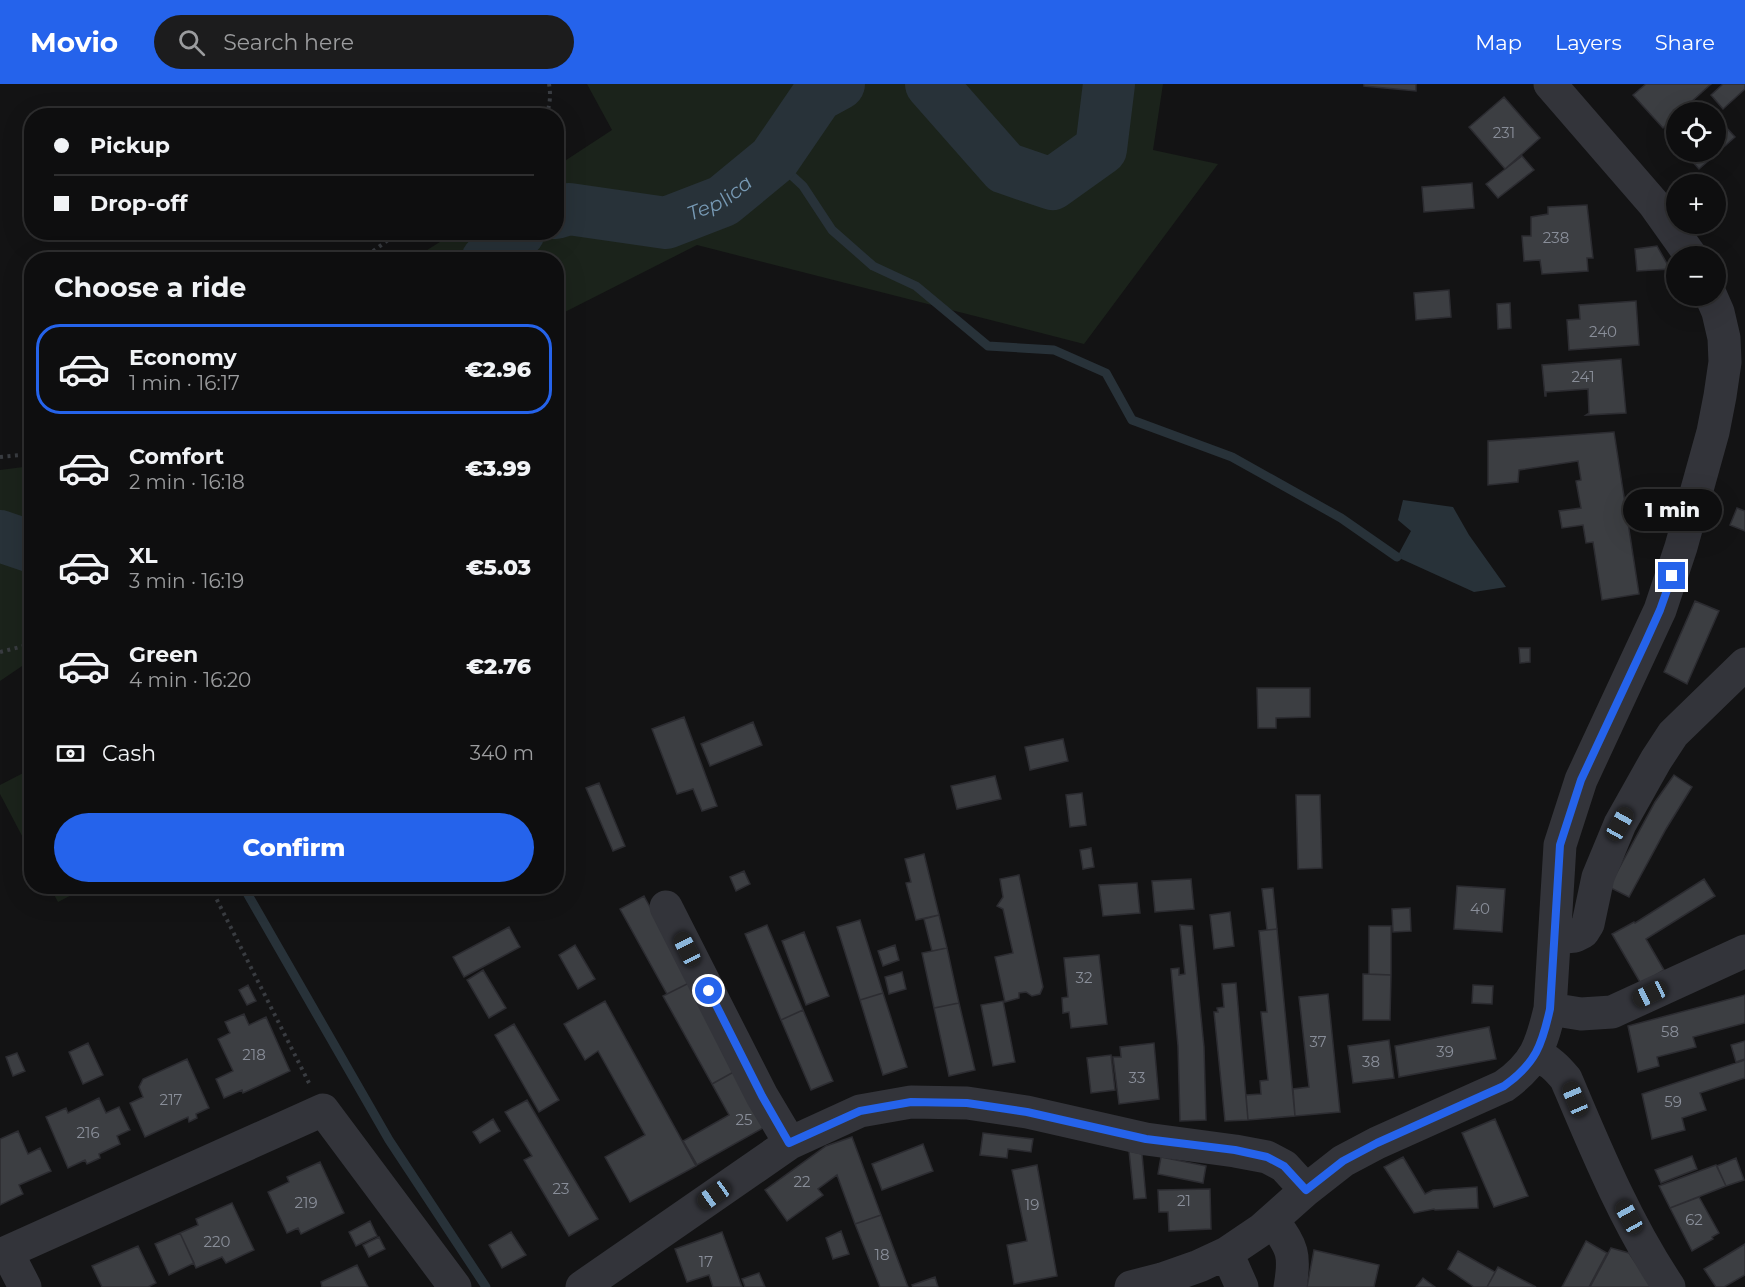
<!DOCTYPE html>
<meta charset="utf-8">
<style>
:root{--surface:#0e0e0f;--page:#1c1c1d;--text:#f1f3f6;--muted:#9b9c9e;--line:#2e2e2f;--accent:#2563eb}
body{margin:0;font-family:Montserrat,sans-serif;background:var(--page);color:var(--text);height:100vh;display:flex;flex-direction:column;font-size:22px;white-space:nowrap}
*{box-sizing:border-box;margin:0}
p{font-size:20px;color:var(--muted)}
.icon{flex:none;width:33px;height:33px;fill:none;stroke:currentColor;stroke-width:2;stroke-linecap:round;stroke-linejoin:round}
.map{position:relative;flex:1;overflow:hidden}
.side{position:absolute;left:24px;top:168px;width:540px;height:642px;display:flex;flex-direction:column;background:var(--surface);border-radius:24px;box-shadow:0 6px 24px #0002,0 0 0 2px var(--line)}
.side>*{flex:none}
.top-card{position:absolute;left:24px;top:24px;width:540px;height:132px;border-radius:24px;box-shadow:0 6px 24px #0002,0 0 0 2px var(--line);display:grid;align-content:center;height:132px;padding:0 30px;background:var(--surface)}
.buttons{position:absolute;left:1666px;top:18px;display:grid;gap:12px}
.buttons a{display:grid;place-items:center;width:60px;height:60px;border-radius:50%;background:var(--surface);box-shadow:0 6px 24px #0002,0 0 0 2px var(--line);font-size:30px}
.end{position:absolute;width:27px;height:27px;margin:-14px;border:8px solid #2563eb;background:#fff;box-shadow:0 0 0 3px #fff}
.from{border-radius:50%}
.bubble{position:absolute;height:42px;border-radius:21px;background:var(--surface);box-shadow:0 6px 24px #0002,0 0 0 2px var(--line);font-size:20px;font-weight:800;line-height:42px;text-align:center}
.car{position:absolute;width:18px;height:36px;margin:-18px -9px;border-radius:8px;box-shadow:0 0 4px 2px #0007;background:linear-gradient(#222 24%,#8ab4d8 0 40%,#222 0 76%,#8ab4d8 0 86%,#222 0)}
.top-card b{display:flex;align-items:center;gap:21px;height:57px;font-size:22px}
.top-card b+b{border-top:2px solid var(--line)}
.top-card i{width:15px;height:15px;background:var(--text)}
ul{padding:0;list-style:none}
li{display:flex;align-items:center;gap:18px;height:90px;margin:0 12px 9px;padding:0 18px;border:3px solid transparent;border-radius:24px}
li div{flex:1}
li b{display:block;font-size:22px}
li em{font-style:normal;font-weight:800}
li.active{border-color:var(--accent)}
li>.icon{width:54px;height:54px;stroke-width:1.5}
h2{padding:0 30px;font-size:27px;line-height:72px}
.pay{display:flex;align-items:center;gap:15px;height:66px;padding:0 30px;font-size:22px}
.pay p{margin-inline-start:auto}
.cta{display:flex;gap:12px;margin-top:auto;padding:12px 30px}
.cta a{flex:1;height:69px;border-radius:36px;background:var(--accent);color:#fff;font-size:24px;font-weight:800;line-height:69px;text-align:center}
header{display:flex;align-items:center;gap:36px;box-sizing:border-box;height:84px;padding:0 30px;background:var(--accent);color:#fff}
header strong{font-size:28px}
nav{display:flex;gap:33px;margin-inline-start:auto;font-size:21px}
.search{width:420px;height:54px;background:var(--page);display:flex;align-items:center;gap:15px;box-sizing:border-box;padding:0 21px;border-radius:33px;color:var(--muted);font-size:22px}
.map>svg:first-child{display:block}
.green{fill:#1b231b}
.water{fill:#283239}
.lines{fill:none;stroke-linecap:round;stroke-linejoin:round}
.stream{stroke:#283239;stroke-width:9}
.river{stroke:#283239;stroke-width:52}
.building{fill:#3c3e42;stroke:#2c2c31;stroke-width:1.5}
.path{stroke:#393c41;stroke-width:4;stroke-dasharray:3 4.5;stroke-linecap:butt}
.minor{stroke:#33343a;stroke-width:33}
.route{stroke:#2563eb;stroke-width:8}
.labels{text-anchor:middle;stroke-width:6;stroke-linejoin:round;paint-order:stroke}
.number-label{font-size:15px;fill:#898e99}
.water-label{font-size:20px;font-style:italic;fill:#7799b4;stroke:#0e0e0f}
</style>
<header>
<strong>Movio</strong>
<div class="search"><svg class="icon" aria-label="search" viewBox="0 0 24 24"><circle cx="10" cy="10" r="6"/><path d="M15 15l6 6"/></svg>Search here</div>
<nav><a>Map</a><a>Layers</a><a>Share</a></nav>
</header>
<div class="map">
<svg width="1745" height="1203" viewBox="0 0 1745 1203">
<rect width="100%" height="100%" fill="#131314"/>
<path class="green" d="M 587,0 L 1163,0 L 1153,66 L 1218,80 L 1084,260 L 697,161 L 557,232 L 556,176 L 413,175 L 454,149 L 556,148 L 557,82 L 612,46 Z
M 31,382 L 31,576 L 0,597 L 0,386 Z
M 31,685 L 31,769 L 0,710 L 0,701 Z
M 50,803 L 87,803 L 58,818 Z"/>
<path class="water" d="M 1403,416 L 1453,423 L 1469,451 L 1506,503 L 1474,508 L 1397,473 L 1411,447 L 1398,436 Z"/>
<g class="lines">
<path class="stream" d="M 774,75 L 803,102 L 832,146 L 873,182 L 916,202 L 988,262 L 1054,266 L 1106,289 L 1132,336 L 1232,373 L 1341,434 L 1397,473
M 243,802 L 389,1056 L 486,1203"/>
<g class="river">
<path d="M 931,0 L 1005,84 L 1052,100 L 1101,65 L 1109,0"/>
<path id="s1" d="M 556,129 L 569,125 L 666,139 L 723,117 L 774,75 L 817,12 L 839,0"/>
<path d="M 487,176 L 519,148"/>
<path d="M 0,452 L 32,463"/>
</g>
</g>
<path class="building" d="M 1364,0 L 1416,0 L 1416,7 L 1364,2 Z
M 1646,0 L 1711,0 L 1680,28 L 1677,28 L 1677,31 L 1663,44 L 1633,11 Z
M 1723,0 L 1745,0 L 1745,5 L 1723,25 L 1711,11 Z
M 1504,13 L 1540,54 L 1505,85 L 1469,43 Z
M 1706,20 L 1713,28 L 1696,28 Z
M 1716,32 L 1735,53 L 1699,85 L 1684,68 L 1716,68 Z
M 1522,72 L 1534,86 L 1498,114 L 1486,100 Z
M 1472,99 L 1474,124 L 1424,128 L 1422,103 Z
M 1587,121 L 1593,174 L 1587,174 L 1588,187 L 1542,190 L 1540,176 L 1524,177 L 1522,152 L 1531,152 L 1531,133 L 1548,130 L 1548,123 Z
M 1657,162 L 1670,185 L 1637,187 L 1635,165 Z
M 1449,206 L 1451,233 L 1416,236 L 1414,209 Z
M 1636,217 L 1639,261 L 1569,266 L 1567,236 L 1580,235 L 1579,221 Z
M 1510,219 L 1511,244 L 1498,245 L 1497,220 Z
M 1621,275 L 1626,329 L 1586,331 L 1589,329 L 1588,305 L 1546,308 L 1546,312 L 1545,312 L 1542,281 Z
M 1614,348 L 1639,510 L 1602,516 L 1593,458 L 1586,459 L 1583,441 L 1562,444 L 1559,427 L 1581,424 L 1576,397 L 1581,396 L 1578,377 L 1519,386 L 1518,398 L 1488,401 L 1488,357 Z
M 1737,424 L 1745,427 L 1745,447 L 1730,441 Z
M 1695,517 L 1719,527 L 1687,600 L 1664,588 Z
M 1519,564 L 1530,564 L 1530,578 L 1520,579 Z
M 1257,604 L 1310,604 L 1310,633 L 1276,634 L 1276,644 L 1258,644 Z
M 684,633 L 717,722 L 702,727 L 693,705 L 677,710 L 652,645 Z
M 753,638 L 762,661 L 710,682 L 701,660 Z
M 1063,655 L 1068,677 L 1030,686 L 1025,663 Z
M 1674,691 L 1692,703 L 1666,745 L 1629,813 L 1609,803 L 1655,718 Z
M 995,692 L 1001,715 L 957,725 L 951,702 Z
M 599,699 L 625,762 L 613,767 L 586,704 Z
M 1082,709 L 1086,741 L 1070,743 L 1066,711 Z
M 1296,711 L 1320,711 L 1322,784 L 1298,785 Z
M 1091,764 L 1094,783 L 1083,785 L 1080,766 Z
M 924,770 L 939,831 L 916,836 L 906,799 L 911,798 L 905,775 Z
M 744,787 L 750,800 L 736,807 L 730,793 Z
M 1019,791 L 1043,903 L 1040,910 L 1032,912 L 1026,908 L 1019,909 L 1019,914 L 1005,918 L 995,873 L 1013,869 L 1003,825 L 997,822 L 1003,813 L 1000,795 Z
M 1191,795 L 1194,825 L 1155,828 L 1152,797 Z
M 1704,795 L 1715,812 L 1646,855 L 1664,886 L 1641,900 L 1612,850 L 1634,838 L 1635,839 Z
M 1137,799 L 1140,829 L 1103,832 L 1099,801 Z
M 1457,802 L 1505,805 L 1502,848 L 1454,845 Z
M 1273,804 L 1277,845 L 1267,846 L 1262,805 Z
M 644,812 L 691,898 L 667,910 L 620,825 Z
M 1410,824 L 1411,847 L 1393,848 L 1392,825 Z
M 1230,828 L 1234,862 L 1214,865 L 1210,831 Z
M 939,831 L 947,864 L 932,867 L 924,835 Z
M 860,836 L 883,909 L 860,916 L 837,843 Z
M 767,841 L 803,926 L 781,936 L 745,850 Z
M 1180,841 L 1192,842 L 1204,963 L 1206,1036 L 1180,1037 L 1178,962 L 1171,885 L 1179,884 L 1179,891 L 1185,890 Z
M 1369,842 L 1391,842 L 1391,891 L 1369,890 Z
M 509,843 L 520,863 L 464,893 L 453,873 Z
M 1277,845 L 1295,1032 L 1248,1036 L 1246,1011 L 1261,1010 L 1260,997 L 1268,996 L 1261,928 L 1267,928 L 1259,847 Z
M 804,848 L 829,912 L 806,921 L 782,857 Z
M 575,861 L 595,895 L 578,905 L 559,871 Z
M 895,861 L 899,876 L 883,882 L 878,867 Z
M 947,864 L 959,919 L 934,924 L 922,869 Z
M 1099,871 L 1107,940 L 1071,944 L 1069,928 L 1063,929 L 1062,914 L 1068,913 L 1064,874 Z
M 483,886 L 506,924 L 489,934 L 467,896 Z
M 902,888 L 906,905 L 889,910 L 885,893 Z
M 1363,890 L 1391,891 L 1390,936 L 1363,936 Z
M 691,898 L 739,985 L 712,1000 L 663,912 Z
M 1236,899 L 1248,1036 L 1225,1037 L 1214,928 L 1218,928 L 1217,924 L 1224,923 L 1222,900 Z
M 248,901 L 256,917 L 247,921 L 239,906 Z
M 1473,901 L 1493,902 L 1492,920 L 1472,919 Z
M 883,909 L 907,983 L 883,991 L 860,916 Z
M 1328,910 L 1340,1028 L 1295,1032 L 1293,1005 L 1309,1003 L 1299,913 Z
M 1745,911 L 1745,939 L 1693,953 L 1696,963 L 1657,973 L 1659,982 L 1638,988 L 1628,942 Z
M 605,917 L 696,1082 L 630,1118 L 605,1073 L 645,1051 L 598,967 L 585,976 L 564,940 Z
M 1003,917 L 1015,978 L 993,982 L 981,921 Z
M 959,919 L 975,986 L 949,992 L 934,924 Z
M 803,926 L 833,997 L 811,1006 L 781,936 Z
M 244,930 L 249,941 L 266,933 L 290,987 L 243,1009 L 242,1006 L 224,1014 L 216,995 L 233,987 L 218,955 L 230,949 L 225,938 Z
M 514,940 L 559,1016 L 539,1028 L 495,951 Z
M 1489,943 L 1496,975 L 1399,993 L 1395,962 Z
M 1389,956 L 1394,994 L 1353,999 L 1348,962 Z
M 1745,957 L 1745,975 L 1736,978 L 1731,961 Z
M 88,959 L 103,991 L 83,1000 L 69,968 Z
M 1154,959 L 1159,1015 L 1119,1020 L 1113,973 L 1121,973 L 1120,963 Z
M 17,969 L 25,987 L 13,992 L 6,973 Z
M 1111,971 L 1115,1006 L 1091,1009 L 1087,974 Z
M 187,975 L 209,1024 L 196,1030 L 197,1034 L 189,1038 L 188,1033 L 145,1053 L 130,1019 L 143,1013 L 139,1003 L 143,995 Z
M 1745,976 L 1745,994 L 1700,1009 L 1706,1026 L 1682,1034 L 1685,1046 L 1652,1055 L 1642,1010 Z
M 739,985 L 770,1040 L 697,1081 L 683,1057 L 729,1031 L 712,1000 Z
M 99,1014 L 106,1029 L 119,1023 L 130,1046 L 117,1052 L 120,1060 L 99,1070 L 100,1074 L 87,1080 L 85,1076 L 68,1084 L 46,1033 L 66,1024 L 68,1029 Z
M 527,1016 L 598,1135 L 569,1152 L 524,1076 L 532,1072 L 505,1028 Z
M 493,1035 L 500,1047 L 480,1059 L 473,1048 Z
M 1495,1035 L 1528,1112 L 1494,1123 L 1462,1049 Z
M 18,1047 L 28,1070 L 40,1064 L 51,1087 L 19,1101 L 23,1110 L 0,1121 L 0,1055 Z
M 983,1049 L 1033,1055 L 1031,1068 L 1008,1065 L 1007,1074 L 980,1071 Z
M 852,1053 L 881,1131 L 855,1140 L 837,1091 L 818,1105 L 823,1111 L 787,1137 L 765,1106 L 826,1062 Z
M 923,1060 L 933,1087 L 882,1106 L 872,1080 Z
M 1129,1067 L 1142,1070 L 1146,1114 L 1134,1115 Z
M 1692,1072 L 1697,1085 L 1661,1099 L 1655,1086 Z
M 1161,1073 L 1206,1082 L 1203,1099 L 1158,1090 Z
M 1403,1073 L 1425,1110 L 1433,1106 L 1477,1103 L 1478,1124 L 1435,1126 L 1434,1125 L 1414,1129 L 1384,1083 Z
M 1736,1074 L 1744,1096 L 1726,1102 L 1717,1082 Z
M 320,1078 L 344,1129 L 301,1150 L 298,1144 L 287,1149 L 268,1108 L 289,1098 L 287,1093 Z
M 1037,1081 L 1057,1192 L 1014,1200 L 1007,1161 L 1027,1157 L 1012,1086 Z
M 1716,1081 L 1726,1102 L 1670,1124 L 1659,1102 Z
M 1210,1105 L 1211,1145 L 1169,1147 L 1168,1128 L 1159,1128 L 1158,1106 Z
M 1699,1113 L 1719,1149 L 1712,1153 L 1713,1155 L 1692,1167 L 1670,1124 Z
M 232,1119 L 254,1166 L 226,1179 L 222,1173 L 196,1184 L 180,1149 L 198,1141 L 196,1135 Z
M 881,1131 L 908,1203 L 880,1203 L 855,1140 Z
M 370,1137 L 377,1152 L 356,1162 L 349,1148 Z
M 841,1147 L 849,1170 L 833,1175 L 826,1154 Z
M 511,1148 L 526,1171 L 502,1184 L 489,1161 Z
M 722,1148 L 742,1203 L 713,1203 L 709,1191 L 687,1198 L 675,1165 Z
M 180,1149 L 194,1179 L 169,1191 L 155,1160 Z
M 379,1153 L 385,1165 L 369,1173 L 363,1161 Z
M 1586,1157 L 1607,1169 L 1589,1203 L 1562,1203 Z
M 1745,1160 L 1745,1191 L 1724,1203 L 1716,1203 L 1704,1185 Z
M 138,1162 L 156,1199 L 148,1203 L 102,1203 L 92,1182 Z
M 1611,1164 L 1629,1169 L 1652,1203 L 1590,1203 Z
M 1314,1166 L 1379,1181 L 1374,1203 L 1307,1203 Z
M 1458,1167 L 1495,1188 L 1487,1203 L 1474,1203 L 1448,1185 Z
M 357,1181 L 368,1203 L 322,1203 L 321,1198 Z
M 1498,1183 L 1536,1203 L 1487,1203 Z
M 759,1189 L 765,1203 L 745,1203 L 742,1195 Z
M 935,1193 L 938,1203 L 913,1203 L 912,1201 Z
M 1423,1194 L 1435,1203 L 1416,1203 Z"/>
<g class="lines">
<path class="path" d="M 546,32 C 550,21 551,11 549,0
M 361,176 L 399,148
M 0,373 L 32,370
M 0,568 L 32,560
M 210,802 L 309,999"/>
<path class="minor" d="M 1550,0 L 1654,120 L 1691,172
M 666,823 L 762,1012 L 790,1059
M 1555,854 L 1575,852 L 1583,848 L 1588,840 L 1598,793 L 1620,740 L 1656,676 L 1673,650 L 1745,580
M 1550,925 L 1581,930 L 1612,928 L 1745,867
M 1536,971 C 1549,976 1557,984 1566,995 C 1596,1066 1626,1139 1669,1203
M 1273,1136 C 1292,1164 1296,1169 1290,1203
M 7,1168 L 323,1026 L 455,1203
M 1227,1169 L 1242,1203
M 0,1172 L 7,1168 L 25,1203
M 582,1203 L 790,1059 L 860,1027 L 911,1018 L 967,1019 L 1027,1028 L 1146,1055 L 1235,1067 L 1267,1073 L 1284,1082 L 1306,1106
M 1131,1203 L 1162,1195 L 1199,1182 L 1227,1169 L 1261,1146 L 1306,1106 L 1343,1077 L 1377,1059 L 1504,1002 C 1536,979 1541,962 1550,925 L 1560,761 L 1581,696 L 1660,526 L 1681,463 L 1713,348 L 1720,312 L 1725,278 L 1724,254 L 1718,228 L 1711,212"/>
</g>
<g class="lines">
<path class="route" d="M 709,907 L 762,1012 L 789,1059 L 860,1027 L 911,1018 L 967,1019 L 1027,1028 L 1146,1055 L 1235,1066 L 1267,1073 L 1284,1082 L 1306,1106 L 1343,1077 L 1377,1059 L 1504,1002 C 1536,979 1542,961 1550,925 L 1560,761 L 1581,696 L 1646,557 L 1660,526 L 1672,492"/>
</g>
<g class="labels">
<g class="number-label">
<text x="1504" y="54">231</text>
<text x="1556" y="159">238</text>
<text x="1603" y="253">240</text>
<text x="1583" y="298">241</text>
<text x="1480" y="830">40</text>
<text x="1084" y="899">32</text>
<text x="1670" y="953">58</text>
<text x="1318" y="963">37</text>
<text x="1445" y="973">39</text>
<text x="254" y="976">218</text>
<text x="1371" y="983">38</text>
<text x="1137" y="999">33</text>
<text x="171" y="1021">217</text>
<text x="1673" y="1023">59</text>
<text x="744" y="1041">25</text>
<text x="88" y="1054">216</text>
<text x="802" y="1103">22</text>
<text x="561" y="1110">23</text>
<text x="1184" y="1122">21</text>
<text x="306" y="1124">219</text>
<text x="1032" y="1126">19</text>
<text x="1694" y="1141">62</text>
<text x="217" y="1163">220</text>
<text x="882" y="1176">18</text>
<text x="706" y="1183">17</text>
</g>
<g class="water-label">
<text dy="7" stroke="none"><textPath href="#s1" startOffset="171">Teplica</textPath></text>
</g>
</g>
</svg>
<div class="buttons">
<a><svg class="icon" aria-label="locate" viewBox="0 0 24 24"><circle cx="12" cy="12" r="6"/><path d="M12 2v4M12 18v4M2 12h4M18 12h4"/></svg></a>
<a>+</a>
<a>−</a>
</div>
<i class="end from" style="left:709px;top:907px"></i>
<i class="end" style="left:1672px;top:492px"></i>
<div class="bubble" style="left:1623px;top:405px;width:99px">1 min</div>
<i class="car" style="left:1620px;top:740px;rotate:29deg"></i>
<i class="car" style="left:687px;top:865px;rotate:333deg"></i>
<i class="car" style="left:1650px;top:910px;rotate:245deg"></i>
<i class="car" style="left:1575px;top:1015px;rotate:337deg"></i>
<i class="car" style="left:714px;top:1111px;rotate:235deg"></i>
<i class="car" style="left:1629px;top:1133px;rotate:331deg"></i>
<div class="top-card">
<b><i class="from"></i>Pickup</b>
<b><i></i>Drop-off</b>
</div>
<section class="side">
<h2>Choose a ride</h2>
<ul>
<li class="active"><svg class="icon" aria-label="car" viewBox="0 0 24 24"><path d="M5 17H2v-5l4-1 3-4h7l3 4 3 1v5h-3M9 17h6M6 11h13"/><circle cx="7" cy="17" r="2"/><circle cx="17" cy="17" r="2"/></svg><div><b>Economy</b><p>1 min · 16:17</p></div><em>€2.96</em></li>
<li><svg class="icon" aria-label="car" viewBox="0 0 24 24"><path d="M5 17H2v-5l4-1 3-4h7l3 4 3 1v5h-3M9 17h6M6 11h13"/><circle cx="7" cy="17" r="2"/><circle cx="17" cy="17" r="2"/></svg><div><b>Comfort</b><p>2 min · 16:18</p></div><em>€3.99</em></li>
<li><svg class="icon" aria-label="car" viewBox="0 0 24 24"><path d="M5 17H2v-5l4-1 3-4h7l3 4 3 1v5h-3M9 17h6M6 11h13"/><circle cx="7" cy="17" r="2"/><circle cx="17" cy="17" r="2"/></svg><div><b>XL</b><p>3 min · 16:19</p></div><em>€5.03</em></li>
<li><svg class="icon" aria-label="car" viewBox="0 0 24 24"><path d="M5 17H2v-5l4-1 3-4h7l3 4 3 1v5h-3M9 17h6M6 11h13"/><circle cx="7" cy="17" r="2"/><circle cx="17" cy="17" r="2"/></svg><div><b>Green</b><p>4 min · 16:20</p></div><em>€2.76</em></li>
</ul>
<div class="pay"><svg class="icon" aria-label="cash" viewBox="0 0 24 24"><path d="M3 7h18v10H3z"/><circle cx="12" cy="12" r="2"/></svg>Cash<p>340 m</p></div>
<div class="cta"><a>Confirm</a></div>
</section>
</div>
